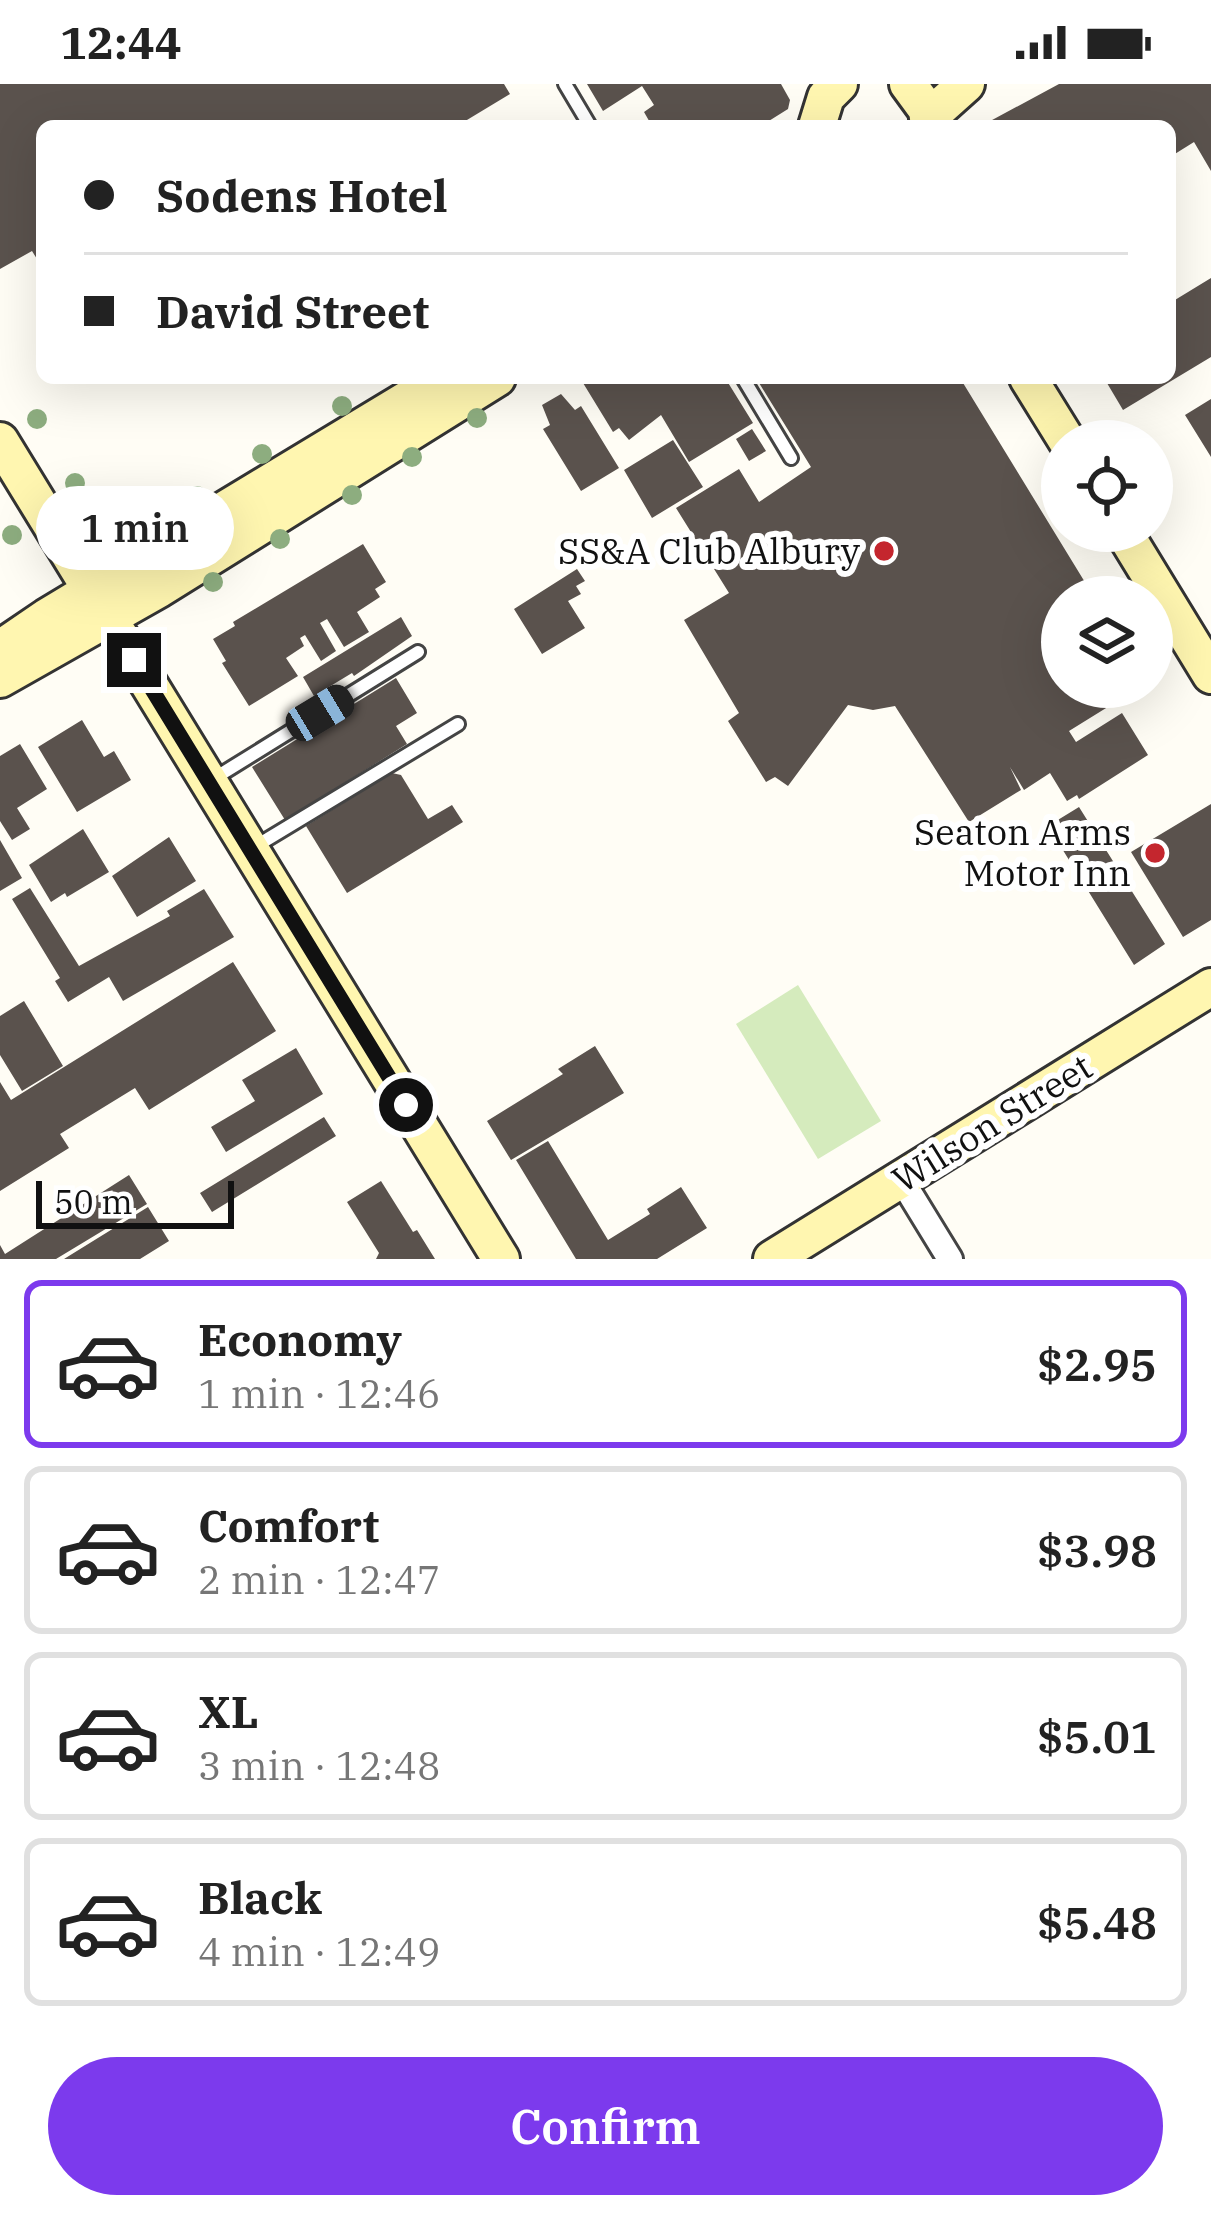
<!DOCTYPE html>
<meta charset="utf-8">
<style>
:root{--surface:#fff;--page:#f6f6f6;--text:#222;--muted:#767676;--line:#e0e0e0;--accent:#7c3aed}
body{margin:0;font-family:"IBM Plex Serif",serif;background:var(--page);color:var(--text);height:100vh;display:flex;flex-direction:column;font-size:45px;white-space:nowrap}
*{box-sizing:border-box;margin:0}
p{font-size:39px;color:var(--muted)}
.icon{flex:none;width:66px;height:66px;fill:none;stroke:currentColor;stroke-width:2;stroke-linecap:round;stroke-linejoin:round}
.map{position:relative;height:1175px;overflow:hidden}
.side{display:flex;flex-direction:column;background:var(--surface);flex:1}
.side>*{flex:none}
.hud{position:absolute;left:36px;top:36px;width:1140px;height:264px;border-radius:18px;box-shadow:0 12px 48px #0002;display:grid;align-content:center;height:264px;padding:0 48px;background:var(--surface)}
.fabs{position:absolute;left:1041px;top:336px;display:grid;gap:24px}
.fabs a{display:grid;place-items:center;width:132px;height:132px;border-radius:50%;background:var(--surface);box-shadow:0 12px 48px #0002;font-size:60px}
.scale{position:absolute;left:36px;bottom:30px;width:198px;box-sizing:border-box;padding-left:12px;border:6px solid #111;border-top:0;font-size:33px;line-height:42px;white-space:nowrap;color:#111;-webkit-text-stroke:9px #fff;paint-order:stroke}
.end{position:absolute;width:54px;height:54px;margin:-27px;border:15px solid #111;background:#fff;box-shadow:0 0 0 6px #fff}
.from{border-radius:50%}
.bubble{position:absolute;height:84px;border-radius:42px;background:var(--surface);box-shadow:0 12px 48px #0002;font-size:39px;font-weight:600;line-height:84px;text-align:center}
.car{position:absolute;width:36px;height:72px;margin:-36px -18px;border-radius:15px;box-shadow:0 0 9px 3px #0007;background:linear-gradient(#222 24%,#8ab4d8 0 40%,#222 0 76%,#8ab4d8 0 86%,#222 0)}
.hud b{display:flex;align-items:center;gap:42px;height:114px;font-size:45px}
.hud b+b{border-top:3px solid var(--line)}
.hud i{width:30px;height:30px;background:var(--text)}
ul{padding:21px 0 0;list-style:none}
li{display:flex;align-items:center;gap:36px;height:168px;margin:0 24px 18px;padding:0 24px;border:6px solid var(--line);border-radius:18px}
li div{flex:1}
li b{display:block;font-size:45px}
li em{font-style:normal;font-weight:600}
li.active{border-color:var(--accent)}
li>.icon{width:108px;height:108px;stroke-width:1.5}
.cta{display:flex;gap:24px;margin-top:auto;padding:24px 48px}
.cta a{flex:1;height:138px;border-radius:72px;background:var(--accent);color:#fff;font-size:48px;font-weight:600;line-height:138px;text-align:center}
.status{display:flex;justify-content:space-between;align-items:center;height:84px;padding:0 60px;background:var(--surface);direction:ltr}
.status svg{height:33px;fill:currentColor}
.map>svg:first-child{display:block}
.green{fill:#d5ebbd}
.building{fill:#5a524d}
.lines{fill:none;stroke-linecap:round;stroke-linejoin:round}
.lane-casing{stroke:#444;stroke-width:18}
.street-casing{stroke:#444;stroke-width:30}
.secondary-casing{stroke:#333;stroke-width:42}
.lane{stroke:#fff;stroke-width:12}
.street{stroke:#fff;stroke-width:24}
.secondary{stroke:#fff6b0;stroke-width:36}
.tree{fill:#8dad7f}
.route{stroke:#111;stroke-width:15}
.poi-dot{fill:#c4262e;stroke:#fff;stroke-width:4.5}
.labels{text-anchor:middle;stroke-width:12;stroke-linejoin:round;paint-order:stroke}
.poi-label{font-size:36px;fill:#111;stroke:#fff;text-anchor:end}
.street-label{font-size:36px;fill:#111;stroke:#fff}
</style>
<div class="status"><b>12:44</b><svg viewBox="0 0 49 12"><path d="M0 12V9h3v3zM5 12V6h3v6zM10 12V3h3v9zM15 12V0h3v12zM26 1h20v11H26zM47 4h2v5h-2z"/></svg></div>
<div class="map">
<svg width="1211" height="1175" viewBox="0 0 1211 1175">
<rect width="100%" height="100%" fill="#fffdf5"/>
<path class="green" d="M 798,901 L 881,1037 L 818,1075 L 736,940 Z"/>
<path class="building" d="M 0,0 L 504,0 L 510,10 L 457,42 L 42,42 L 42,183 L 32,167 L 0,185 Z
M 587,0 L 781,0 L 790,16 L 788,25 L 761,42 L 652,42 L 644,28 L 654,21 L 642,2 L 603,27 Z
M 1059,0 L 1211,0 L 1211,87 L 1194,58 L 1170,73 L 1170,42 L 981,42 Z
M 1211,194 L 1211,273 L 1123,326 L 1104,294 L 1170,294 L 1170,219 Z
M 580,294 L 732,294 L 727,297 L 753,339 L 689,378 L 661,331 L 629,356 L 619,344 L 613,348 Z
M 756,294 L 960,294 L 1094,513 L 1062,513 L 1062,603 L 1140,603 L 1069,647 L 1076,658 L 1122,629 L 1148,671 L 1079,715 L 1077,711 L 1067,717 L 1050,689 L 1024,706 L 1010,683 L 1021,706 L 969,738 L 895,622 L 873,626 L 848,621 L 788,702 L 775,693 L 766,698 L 728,637 L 739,629 L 684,536 L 729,509 L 676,424 L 739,385 L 759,418 L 811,383 Z
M 561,310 L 575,326 L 581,322 L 619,384 L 581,407 L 543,345 L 550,341 L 542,321 Z
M 1211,315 L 1211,373 L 1185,331 Z
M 752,345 L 766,367 L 749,377 L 736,355 Z
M 673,356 L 703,403 L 652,434 L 624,386 Z
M 363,460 L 386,498 L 375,505 L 380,513 L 357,528 L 369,548 L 344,563 L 327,535 L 320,539 L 336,567 L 321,577 L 305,551 L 300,554 L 304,562 L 286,574 L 298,592 L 249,622 L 222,579 L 226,577 L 213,555 L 235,542 L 233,538 Z
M 577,485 L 585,497 L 576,502 L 581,510 L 568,517 L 585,544 L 542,570 L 514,525 Z
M 401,533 L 412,552 L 354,592 L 352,589 L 314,612 L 303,593 Z
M 396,594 L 417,629 L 396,642 L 407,660 L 285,736 L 252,683 Z
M 82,636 L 104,673 L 114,667 L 131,696 L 77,728 L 38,663 Z
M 20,660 L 47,705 L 17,724 L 30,745 L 12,756 L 0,737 L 0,672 Z
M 392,689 L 401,691 L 428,735 L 452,721 L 463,738 L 347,809 L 306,742 Z
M 1211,720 L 1211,836 L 1183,853 L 1131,768 Z
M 1079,723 L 1165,860 L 1134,881 L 1048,742 Z
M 83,745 L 109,788 L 67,813 L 65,809 L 51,818 L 29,781 Z
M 169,753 L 196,797 L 137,833 L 112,792 Z
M 0,756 L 22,794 L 0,807 Z
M 30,804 L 79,882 L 170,832 L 167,827 L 204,805 L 234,853 L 123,917 L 109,893 L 68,918 L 55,897 L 60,894 L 12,815 Z
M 233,878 L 276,947 L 149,1026 L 135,1004 L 60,1050 L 69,1064 L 0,1107 L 0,998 L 11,1016 Z
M 24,917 L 63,982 L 22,1007 L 0,971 L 0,932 Z
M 595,962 L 624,1009 L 511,1076 L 487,1037 L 563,990 L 558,985 Z
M 296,964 L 323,1010 L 226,1068 L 211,1043 L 255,1017 L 242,996 Z
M 324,1033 L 336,1052 L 212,1128 L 200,1109 Z
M 548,1057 L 608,1156 L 650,1130 L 647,1125 L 681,1103 L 707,1144 L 657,1175 L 576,1175 L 516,1076 Z
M 129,1091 L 147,1120 L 56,1175 L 0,1175 L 0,1161 L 5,1170 Z
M 381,1097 L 413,1148 L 417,1146 L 435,1175 L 376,1175 L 379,1169 L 347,1118 Z
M 148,1123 L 169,1157 L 140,1175 L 64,1175 Z"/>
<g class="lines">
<defs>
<path id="lane" d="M 565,0 L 590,42
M 743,294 L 791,374
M 210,697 L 418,568
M 256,762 L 458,640"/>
<path id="street" d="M 901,1095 L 950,1175"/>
<path id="secondary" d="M 908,0 L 927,26 L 929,42
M 928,34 L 966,0
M 817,42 L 826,13 L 839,0
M 1028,294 L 1067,357
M 0,357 L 501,1175
M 1123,447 L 1211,591
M 0,565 L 47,533 L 443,294
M 0,595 L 159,505 L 497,294
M 772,1175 L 1211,903"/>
</defs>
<use href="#lane" class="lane-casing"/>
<use href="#street" class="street-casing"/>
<use href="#secondary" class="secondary-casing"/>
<use href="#lane" class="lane"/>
<use href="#street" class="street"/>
<use href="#secondary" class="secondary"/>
</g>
<g class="tree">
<circle cx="342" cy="322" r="10"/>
<circle cx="477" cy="334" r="10"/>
<circle cx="37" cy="335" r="10"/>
<circle cx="262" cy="370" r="10"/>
<circle cx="412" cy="373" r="10"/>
<circle cx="75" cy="399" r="10"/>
<circle cx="352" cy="411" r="10"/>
<circle cx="197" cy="412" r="10"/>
<circle cx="12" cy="451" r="10"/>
<circle cx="280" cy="455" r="10"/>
<circle cx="213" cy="498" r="10"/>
</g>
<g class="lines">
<path class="route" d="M 134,576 L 406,1021"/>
</g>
<g class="poi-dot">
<circle cx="884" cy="467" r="12"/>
<circle cx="1155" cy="769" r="12"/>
</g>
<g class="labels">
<g class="poi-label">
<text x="860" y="480">SS&amp;A Club Albury</text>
<text x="1131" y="761">Seaton Arms<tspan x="1131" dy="41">Motor Inn</tspan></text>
</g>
<g class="street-label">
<text transform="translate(992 1039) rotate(-32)" y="13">Wilson Street</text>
</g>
</g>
</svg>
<div class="fabs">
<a><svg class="icon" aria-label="locate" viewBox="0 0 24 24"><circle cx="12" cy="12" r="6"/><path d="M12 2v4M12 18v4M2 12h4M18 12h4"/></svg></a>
<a><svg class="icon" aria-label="layers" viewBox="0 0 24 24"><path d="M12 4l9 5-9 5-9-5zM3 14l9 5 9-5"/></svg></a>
</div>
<div class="scale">50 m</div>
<i class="end from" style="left:406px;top:1021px"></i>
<i class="end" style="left:134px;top:576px"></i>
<div class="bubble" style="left:36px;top:402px;width:198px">1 min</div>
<i class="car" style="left:320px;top:629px;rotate:59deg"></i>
<div class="hud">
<b><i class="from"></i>Sodens Hotel</b>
<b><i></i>David Street</b>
</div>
</div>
<section class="side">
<ul>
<li class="active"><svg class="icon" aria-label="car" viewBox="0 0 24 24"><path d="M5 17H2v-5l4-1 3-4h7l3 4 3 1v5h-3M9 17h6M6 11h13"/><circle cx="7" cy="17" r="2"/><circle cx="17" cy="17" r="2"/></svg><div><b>Economy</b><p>1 min · 12:46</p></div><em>$2.95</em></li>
<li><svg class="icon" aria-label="car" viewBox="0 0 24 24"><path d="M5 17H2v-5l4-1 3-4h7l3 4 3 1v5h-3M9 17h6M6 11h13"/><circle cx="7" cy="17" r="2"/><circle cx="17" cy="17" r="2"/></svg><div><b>Comfort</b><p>2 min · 12:47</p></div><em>$3.98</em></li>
<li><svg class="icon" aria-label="car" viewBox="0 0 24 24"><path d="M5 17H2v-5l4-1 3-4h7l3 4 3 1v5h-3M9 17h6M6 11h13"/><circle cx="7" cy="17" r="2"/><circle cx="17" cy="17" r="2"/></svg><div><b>XL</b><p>3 min · 12:48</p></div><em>$5.01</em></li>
<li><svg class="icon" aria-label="car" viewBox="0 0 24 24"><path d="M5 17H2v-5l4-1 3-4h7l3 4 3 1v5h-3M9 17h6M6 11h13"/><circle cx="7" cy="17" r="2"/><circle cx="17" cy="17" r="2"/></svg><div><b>Black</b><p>4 min · 12:49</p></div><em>$5.48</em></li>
</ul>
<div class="cta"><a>Confirm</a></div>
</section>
